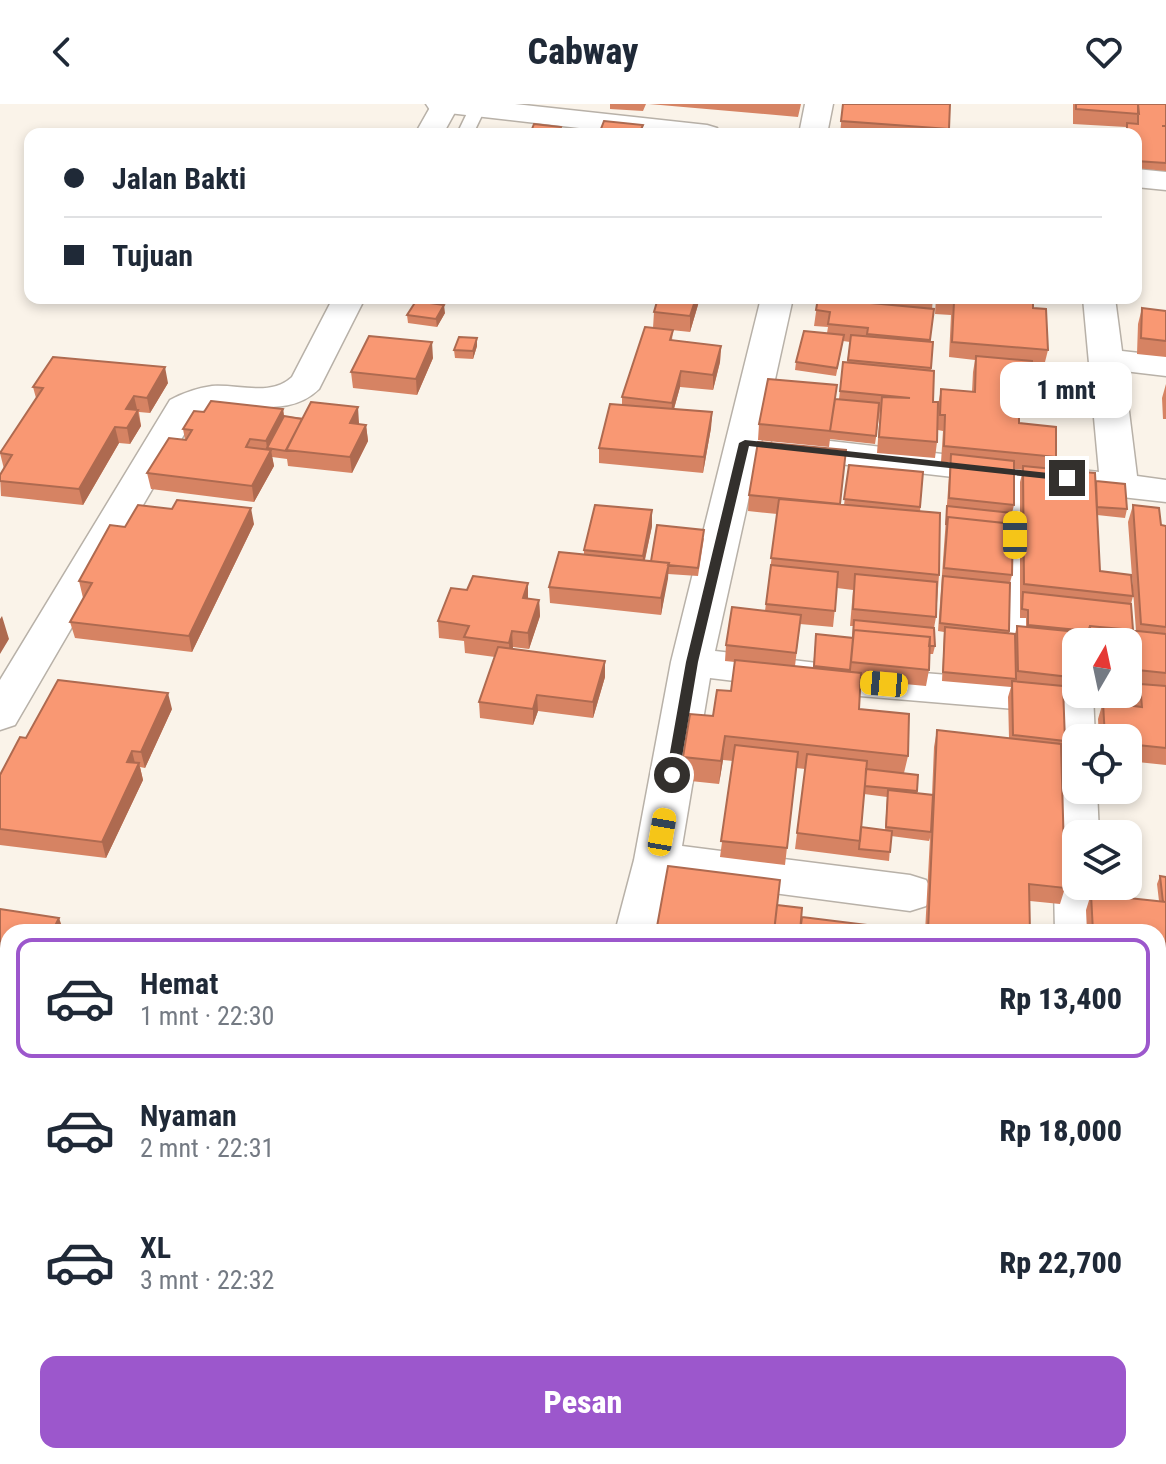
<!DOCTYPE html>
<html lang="id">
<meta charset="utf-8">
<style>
:root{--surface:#fff;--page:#f6f6f7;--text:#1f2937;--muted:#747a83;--line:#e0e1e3;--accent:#9c57cc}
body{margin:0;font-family:"Roboto Condensed",sans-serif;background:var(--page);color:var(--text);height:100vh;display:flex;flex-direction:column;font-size:30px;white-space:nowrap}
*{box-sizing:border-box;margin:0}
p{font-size:26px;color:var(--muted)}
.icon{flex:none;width:44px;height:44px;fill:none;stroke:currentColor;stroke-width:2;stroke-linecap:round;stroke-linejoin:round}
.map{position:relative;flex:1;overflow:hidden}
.sheet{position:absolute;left:0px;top:820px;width:1166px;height:540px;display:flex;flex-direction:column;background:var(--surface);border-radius:24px 24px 0 0;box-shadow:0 4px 12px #0003}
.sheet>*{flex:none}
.banner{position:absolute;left:24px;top:24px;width:1118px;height:176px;border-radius:16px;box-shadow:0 4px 12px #0003;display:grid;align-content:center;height:176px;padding:0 40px;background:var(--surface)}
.needle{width:52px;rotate:9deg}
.buttons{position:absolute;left:1062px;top:524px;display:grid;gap:16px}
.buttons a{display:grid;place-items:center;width:80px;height:80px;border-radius:16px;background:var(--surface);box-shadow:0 4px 12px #0003;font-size:40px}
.end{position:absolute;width:36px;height:36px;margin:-18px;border:10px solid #33302d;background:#fff;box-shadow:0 0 0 4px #fff}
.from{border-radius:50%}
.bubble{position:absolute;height:56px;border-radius:16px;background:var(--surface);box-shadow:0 4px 12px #0003;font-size:26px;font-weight:800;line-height:56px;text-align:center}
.car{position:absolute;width:24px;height:48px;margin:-24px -12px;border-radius:10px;box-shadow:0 0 6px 2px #0007;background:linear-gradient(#f5c518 24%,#345 0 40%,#f5c518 0 76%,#345 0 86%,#f5c518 0)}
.banner b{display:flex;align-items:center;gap:28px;height:76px;font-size:30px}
.banner b+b{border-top:2px solid var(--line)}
.banner i{width:20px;height:20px;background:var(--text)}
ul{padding:14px 0 0;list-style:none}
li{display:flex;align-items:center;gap:24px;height:120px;margin:0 16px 12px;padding:0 24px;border:4px solid transparent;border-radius:16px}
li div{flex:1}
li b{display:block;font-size:30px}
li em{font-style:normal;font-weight:800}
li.active{border-color:var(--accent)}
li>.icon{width:72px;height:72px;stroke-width:1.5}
.action{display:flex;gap:16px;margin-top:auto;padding:16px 40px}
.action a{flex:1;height:92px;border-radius:16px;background:var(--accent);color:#fff;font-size:32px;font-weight:800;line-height:92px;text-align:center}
header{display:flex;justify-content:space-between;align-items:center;height:104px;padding:0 40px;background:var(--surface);font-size:36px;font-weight:800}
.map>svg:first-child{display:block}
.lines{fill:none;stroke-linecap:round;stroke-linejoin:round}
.service-casing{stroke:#b8b1a8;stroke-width:3}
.minor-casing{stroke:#b8b1a8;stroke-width:3}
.tertiary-casing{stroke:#b8b1a8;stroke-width:3}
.service{fill:#fff;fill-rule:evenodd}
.minor{fill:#fff;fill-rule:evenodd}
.tertiary{fill:#fff;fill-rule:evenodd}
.rail{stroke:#6a6661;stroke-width:7;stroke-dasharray:19 10;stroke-linecap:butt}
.wall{fill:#d68363;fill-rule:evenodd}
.shaded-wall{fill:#ae6a50}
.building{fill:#f99873;stroke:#ae6a50;stroke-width:2}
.route{fill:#33302d}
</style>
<header><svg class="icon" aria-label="back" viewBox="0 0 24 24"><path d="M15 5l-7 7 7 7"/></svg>Cabway<svg class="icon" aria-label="heart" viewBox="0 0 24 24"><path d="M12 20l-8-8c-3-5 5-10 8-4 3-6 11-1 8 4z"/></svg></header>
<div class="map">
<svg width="1166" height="1360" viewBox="0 0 1166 1360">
<rect width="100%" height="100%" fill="#faf3e9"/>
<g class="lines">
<defs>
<path id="service" d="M 477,0 L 485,5 L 473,30 L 457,30 L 469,5 Z
M 322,1352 L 354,1352 L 352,1360 L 320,1360 Z"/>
<path id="minor" d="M 432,0 L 459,1 L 443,30 L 415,30 Z
M 333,194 L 365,194 L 319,285 C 283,320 235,289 196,310 L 15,621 L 0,626 L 0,576 L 170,296 C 183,289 197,284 212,282 C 239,280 271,293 292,273 Z
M 761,194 L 793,194 L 715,547 L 860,564 L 1050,579 L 1048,550 L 1004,541 L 995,526 L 997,378 L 787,354 L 774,351 L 769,343 L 774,335 L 787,332 L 1099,368 L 1083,194 L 1115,194 L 1122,247 L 1166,252 L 1166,272 L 1124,267 L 1137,372 L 1166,376 L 1166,398 L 1033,383 L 1035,521 L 1081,530 L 1086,538 L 1076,538 L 1076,590 L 1093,590 L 1095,634 L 1076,634 L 1076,686 L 1097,686 L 1099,730 L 1076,730 L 1076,747 L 1060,742 L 1053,730 L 1052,608 L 860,592 L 710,574 L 682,742 L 910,771 L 926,776 L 933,789 L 926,802 L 910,807 L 675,776 L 663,828 L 615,828 L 634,756 L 671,558 Z
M 1076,765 L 1076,782 L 1100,782 L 1103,828 L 1055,828 L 1054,782 L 1061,770 Z
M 0,982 L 8,984 L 8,1028 L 0,1026 Z
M 1158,1242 L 1166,1244 L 1166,1298 L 1158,1296 Z"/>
<path id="tertiary" d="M 426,0 L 515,0 L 707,21 L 717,24 L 721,30 L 631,30 L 440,8 L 430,6 Z
M 805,0 L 833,0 L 827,30 L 799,30 Z
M 1136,65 L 1166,68 L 1166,86 L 1136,83 Z"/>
</defs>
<use href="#service" class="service-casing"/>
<use href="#minor" class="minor-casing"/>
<use href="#tertiary" class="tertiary-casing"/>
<use href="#service" class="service"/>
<use href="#minor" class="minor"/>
<use href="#tertiary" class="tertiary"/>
<path class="rail" d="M 0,1046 L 8,1048
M 1158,1311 L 1166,1313"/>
</g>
<path class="wall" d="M 610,0 L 646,0 L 643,7 L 610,5 Z
M 649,0 L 801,0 L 798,13 Z
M 843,0 L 949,25 L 948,30 L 840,30 Z
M 1073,0 L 1166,0 L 1166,67 L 1136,64 L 1136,30 L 1125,30 L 1126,23 L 1073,20 Z
M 525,194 L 585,194 L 583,200 Z
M 700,194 L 690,228 L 653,224 L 654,208 Z
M 818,194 L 933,194 L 932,205 L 934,205 L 930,238 L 933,238 L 931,267 L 933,298 L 938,301 L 941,285 L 972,288 L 973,268 L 975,256 L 949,253 L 951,211 L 935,210 L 936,194 L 1033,194 L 1033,204 L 1048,246 L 1044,262 L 1032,261 L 1032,293 L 1029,309 L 1019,308 L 1019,319 L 1056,353 L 1054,365 L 1096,377 L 1127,405 L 1125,414 L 1097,411 L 1100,467 L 1133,492 L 1131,500 L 1133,526 L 1136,527 L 1128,418 L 1133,401 L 1161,421 L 1166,422 L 1166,661 L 1128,657 L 1128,634 L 1099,634 L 1098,615 L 1103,598 L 1135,602 L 1135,596 L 1139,583 L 1128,582 L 1128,538 L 1085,538 L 1086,536 L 1068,534 L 1070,573 L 1066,589 L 1063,589 L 1065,637 L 1061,652 L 1065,784 L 1060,800 L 1030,797 L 1030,828 L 925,828 L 930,734 L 929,737 L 891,732 L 889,757 L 795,745 L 805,665 L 796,664 L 785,761 L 720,753 L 733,657 L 723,656 L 719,680 L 681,676 L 683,653 L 731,587 L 735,558 L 725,557 L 726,541 L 765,507 L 777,410 L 748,407 L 749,391 L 844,401 L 849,361 L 923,368 L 920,408 L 939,471 L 936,513 L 934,524 L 935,542 L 933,550 L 929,550 L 929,566 L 926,582 L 861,576 L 859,605 L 908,652 L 904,669 L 918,671 L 917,689 L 932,691 L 934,643 L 937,626 L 1009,634 L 1008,593 L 1011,583 L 942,577 L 944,528 L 938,527 L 950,358 L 941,358 L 943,327 L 938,326 L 937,338 L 935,354 L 877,349 L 880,307 L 875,340 L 830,335 L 829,343 L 758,336 L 759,320 L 835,295 L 839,295 L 843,258 L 847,259 L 850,238 L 843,237 L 836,272 L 795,266 L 796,258 L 827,229 L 828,223 L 814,222 ZM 1014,365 L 1023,366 L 1020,378 L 1020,514 L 1026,514 L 1026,523 L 1017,522 L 1015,530 L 1009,529 L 1010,479 L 1012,471 L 1012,409 L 1014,401 ZM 837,484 L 853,486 L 850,522 L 853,522 L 852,534 L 816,530 L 813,564 L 795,562 L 800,520 L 833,523 ZM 864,690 L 887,693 L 885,726 L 861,723 Z
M 1142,204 L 1166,207 L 1166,253 L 1137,250 L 1138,220 Z
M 445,209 L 437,223 L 408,219 L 407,211 Z
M 673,226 L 672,236 L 721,242 L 720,258 L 713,286 L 680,283 L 674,305 L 712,308 L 711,324 L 703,369 L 599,359 L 599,344 L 622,301 L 622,293 Z
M 477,234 L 477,242 L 473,255 L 455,254 L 454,246 Z
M 433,254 L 417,291 L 353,284 L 351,268 Z
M 168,279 L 150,309 L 139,308 L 141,322 L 130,340 L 119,339 L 83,401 L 1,392 L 0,371 L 4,365 L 0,349 L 36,294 L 33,283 Z
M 1166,280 L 1166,315 L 1163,315 L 1162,294 Z
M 283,305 L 284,312 L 359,319 L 359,320 L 366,321 L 368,337 L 352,369 L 288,362 L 287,355 L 272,353 L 274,362 L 254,398 L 151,385 L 147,369 L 185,336 L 183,325 L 204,308 Z
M 172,405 L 254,420 L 192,548 L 75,534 L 70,518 L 84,494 L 83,494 L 79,477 L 125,423 Z
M 652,422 L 645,456 L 651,457 L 704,434 L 698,472 L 668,470 L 661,511 L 550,499 L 549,483 L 584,450 L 584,446 Z
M 528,495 L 539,496 L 540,512 L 529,545 L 513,543 L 512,545 L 605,573 L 593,614 L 538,607 L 533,621 L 480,614 L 479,598 L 495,553 L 465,549 L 464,537 L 439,534 L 438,517 Z
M 172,605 L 145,664 L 140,663 L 143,676 L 106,754 L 0,741 L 0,671 L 26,634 Z
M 1160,772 L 1166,773 L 1166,903 L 1158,902 L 1158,828 L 1087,828 L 1086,806 L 1091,790 L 1159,797 L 1157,780 Z
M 8,955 L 8,978 L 3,965 Z
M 1158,983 L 1166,984 L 1166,1253 L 1158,1252 Z
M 0,1259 L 8,1259 L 8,1352 L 296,1352 L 294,1360 L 43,1360 L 0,1351 Z
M 551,1352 L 639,1352 L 638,1359 L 617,1355 L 617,1360 L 549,1360 Z
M 641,1352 L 784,1352 L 783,1360 L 648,1360 L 641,1359 Z"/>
<path class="shaded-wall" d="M 696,194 L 700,194 L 690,228 L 690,212 Z
M 444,201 L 445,209 L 437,223 L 436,215 Z
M 477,234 L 477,242 L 473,255 L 473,247 Z
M 432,238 L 433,254 L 417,291 L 416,275 Z
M 721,242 L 720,258 L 713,286 L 713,271 Z
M 165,263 L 168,279 L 150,309 L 147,294 Z
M 681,267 L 680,283 L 671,315 L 672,299 Z
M 134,292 L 141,322 L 130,340 L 127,324 L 126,305 Z
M 358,303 L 359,319 L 351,335 L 350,319 Z
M 283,305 L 285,321 L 267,344 L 266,337 Z
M 712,308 L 711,324 L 703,369 L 704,353 Z
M 366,321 L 368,337 L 352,369 L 350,353 Z
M 115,323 L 119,339 L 83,401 L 79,385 Z
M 271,346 L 274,362 L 254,398 L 252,382 Z
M 251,404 L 254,420 L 192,548 L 189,532 Z
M 652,406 L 652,422 L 642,468 L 643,452 Z
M 669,459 L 668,475 L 661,511 L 661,494 Z
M 528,479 L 528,496 L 523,494 Z
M 539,496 L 540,512 L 529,545 L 528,529 Z
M 2,512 L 9,535 L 0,550 L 0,515 Z
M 512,527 L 513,543 L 510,555 L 509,539 Z
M 605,557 L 605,573 L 593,614 L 593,598 Z
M 168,589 L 172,605 L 145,664 L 141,648 Z
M 537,591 L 538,607 L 533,621 L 533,605 Z
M 725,632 L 723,656 L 719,680 L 721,657 Z
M 132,647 L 136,663 L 127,658 Z
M 139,659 L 143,676 L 106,754 L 102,738 Z
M 59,814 L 64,828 L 52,828 Z
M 6,844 L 8,851 L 8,867 L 0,883 L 0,855 Z
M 8,919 L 8,947 L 0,963 L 0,935 Z
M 288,1352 L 296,1352 L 294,1360 L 286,1360 Z
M 478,1352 L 483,1352 L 481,1360 L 476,1360 Z"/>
<path class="building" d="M 843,0 L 950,0 L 949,25 L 841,17 Z
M 1076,0 L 1138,0 L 1139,10 L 1076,5 Z
M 1138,0 L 1166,0 L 1166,22 L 1162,22 L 1166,22 L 1166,59 L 1136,57 L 1136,30 L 1127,30 L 1127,19 L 1138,20 Z
M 604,17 L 643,21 L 639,30 L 599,30 Z
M 534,20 L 561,23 L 558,30 L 530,30 Z
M 658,194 L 696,194 L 690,212 L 654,208 Z
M 818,194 L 934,205 L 930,236 L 867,230 L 868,224 L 828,220 L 830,208 L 816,206 Z
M 938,194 L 1033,194 L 1033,204 L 1046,205 L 1048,246 L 952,238 L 954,198 L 976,198 Z
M 416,197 L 444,201 L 436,215 L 407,211 Z
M 1142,204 L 1166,207 L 1166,237 L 1141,234 Z
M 645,223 L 673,226 L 670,236 L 721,242 L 713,271 L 681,267 L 672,299 L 622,293 Z
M 804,227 L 844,231 L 837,264 L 796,258 Z
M 851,231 L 933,238 L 931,264 L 848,256 Z
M 369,232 L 432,238 L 416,275 L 351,268 Z
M 459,233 L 477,234 L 473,247 L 454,246 Z
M 976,252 L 1032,257 L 1032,293 L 1019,292 L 1019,319 L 1056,323 L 1056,353 L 944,342 L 945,311 L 940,311 L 941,285 L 975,288 Z
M 53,253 L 165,263 L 147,294 L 134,292 L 126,305 L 138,306 L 127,324 L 115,323 L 79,385 L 0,377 L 0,371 L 12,351 L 0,349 L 43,284 L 33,283 Z
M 843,258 L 934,267 L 933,298 L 938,298 L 937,338 L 879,333 L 882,293 L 910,294 L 840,287 Z
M 768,275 L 837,281 L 830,327 L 759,320 Z
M 835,295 L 879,299 L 876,332 L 830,327 Z
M 211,297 L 283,305 L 266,337 L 250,335 L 246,343 L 271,346 L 252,382 L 147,369 L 169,334 L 186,336 L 192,326 L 183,325 L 194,307 L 204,308 Z
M 311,298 L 358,303 L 350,319 L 366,321 L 350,353 L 286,346 Z
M 610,300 L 712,308 L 704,353 L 599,344 Z
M 284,312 L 302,315 L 286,347 L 267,344 Z
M 758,338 L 846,346 L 840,400 L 749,391 Z
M 951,350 L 1014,357 L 1014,401 L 949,394 Z
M 849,361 L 923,368 L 920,403 L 844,395 Z
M 1023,362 L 1095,369 L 1100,467 L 1131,471 L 1133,492 L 1024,480 Z
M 1096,377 L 1125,380 L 1127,405 L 1097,403 Z
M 779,395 L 940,409 L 939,471 L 771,454 Z
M 177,396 L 251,404 L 189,532 L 70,518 L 92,479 L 79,477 L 110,421 L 125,423 L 138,401 L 172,405 Z
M 595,401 L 652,406 L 643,452 L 584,446 Z
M 1133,401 L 1159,404 L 1161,421 L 1166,422 L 1166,523 L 1141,520 Z
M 947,402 L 1012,409 L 1012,420 L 948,413 L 946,421 Z
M 948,413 L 1013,420 L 1012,471 L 944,464 Z
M 657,421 L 704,426 L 698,464 L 668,461 L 669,459 L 651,457 Z
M 559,448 L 669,459 L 661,494 L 549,483 Z
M 771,461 L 838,468 L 835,507 L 766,500 Z
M 855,470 L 937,478 L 936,513 L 853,505 Z
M 473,472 L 528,479 L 523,494 L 539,496 L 528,529 L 512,527 L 509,539 L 464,533 L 469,522 L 438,517 L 451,484 L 467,486 Z
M 943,472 L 1010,479 L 1009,527 L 940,519 Z
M 1023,488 L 1131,500 L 1133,526 L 1090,522 L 1088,527 L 1028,521 L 1028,506 L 1022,505 Z
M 732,503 L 801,511 L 796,549 L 726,541 Z
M 854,516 L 934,524 L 935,542 L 929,542 L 930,533 L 854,526 L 853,533 Z
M 1017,522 L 1068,527 L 1070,573 L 1018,567 Z
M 1090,522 L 1166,530 L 1166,569 L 1128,565 L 1128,538 L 1090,538 Z
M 945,523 L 1015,530 L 1016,575 L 943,568 Z
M 854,526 L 930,533 L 929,566 L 851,558 Z
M 816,530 L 853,534 L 850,566 L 814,562 Z
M 498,543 L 605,557 L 593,598 L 537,591 L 533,605 L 479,598 Z
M 735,556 L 861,569 L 859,605 L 909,610 L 908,652 L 725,632 L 721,657 L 683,653 L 690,610 L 713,612 L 717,586 L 731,587 Z
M 58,576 L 168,589 L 141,648 L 132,647 L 127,658 L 139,659 L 102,738 L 0,725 L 0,671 L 20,633 L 26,634 Z
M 1012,577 L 1063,582 L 1065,637 L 1013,631 Z
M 1140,580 L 1166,582 L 1166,644 L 1128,640 L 1128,634 L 1105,634 L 1103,598 L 1142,603 Z
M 937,626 L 1061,640 L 1065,784 L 1029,780 L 1030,828 L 948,828 L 928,826 Z
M 735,641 L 798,648 L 787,744 L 721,737 Z
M 807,650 L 867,657 L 860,737 L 797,729 Z
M 866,665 L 918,671 L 917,687 L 865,682 Z
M 888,686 L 933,691 L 931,728 L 886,723 Z
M 861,723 L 892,727 L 890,748 L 859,745 Z
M 668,762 L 780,776 L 774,828 L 656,828 Z
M 1160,772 L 1166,773 L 1166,798 L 1163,798 Z
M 1091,790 L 1166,798 L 1166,887 L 1158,886 L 1158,828 L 1093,828 Z
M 777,801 L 802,804 L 800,828 L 774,828 Z
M 0,805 L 59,814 L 52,828 L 8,828 L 8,845 L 6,844 L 0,855 Z
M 802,813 L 924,828 L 800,828 Z
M 56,825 L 77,828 L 54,828 Z
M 0,901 L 8,902 L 8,919 L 0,935 Z
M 8,955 L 8,966 L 3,965 Z
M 1158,983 L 1166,984 L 1166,1149 L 1158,1148 Z
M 1162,1157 L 1166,1158 L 1166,1245 L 1158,1244 L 1158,1178 L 1162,1179 Z
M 0,1259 L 8,1259 L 8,1341 L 0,1339 Z
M 57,1352 L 288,1352 L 286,1360 L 54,1360 Z
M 427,1352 L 478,1352 L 476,1360 L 425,1360 Z
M 551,1352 L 617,1352 L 615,1360 L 549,1360 Z
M 675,1352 L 736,1352 L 735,1360 L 713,1360 Z
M 736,1352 L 784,1352 L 783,1360 L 762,1360 L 736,1355 Z
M 800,1352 L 855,1352 L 854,1360 L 799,1360 Z
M 855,1352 L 888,1352 L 887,1360 L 854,1360 Z
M 889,1352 L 1158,1352 L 1166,1353 L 1166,1360 L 888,1360 Z"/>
<path class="route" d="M 745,336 L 1067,371 L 1072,374 L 1067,377 L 749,342 L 698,558 L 679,671 L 672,676 L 666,671 L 686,558 L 739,339 Z"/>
</svg>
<div class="buttons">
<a><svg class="needle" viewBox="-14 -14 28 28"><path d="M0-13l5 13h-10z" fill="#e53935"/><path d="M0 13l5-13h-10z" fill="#747a83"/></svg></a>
<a><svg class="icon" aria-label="locate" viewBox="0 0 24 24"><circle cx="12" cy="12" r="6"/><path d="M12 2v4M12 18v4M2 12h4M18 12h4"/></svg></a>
<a><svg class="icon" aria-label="layers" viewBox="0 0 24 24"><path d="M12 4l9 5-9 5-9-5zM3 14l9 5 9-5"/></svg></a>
</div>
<i class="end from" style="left:672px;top:671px"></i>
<i class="end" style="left:1067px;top:374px"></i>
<div class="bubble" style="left:1000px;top:258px;width:132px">1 mnt</div>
<i class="car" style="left:1015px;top:431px;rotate:0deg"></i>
<i class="car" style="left:884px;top:580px;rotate:275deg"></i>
<i class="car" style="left:662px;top:728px;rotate:10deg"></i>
<div class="banner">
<b><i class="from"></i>Jalan Bakti</b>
<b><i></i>Tujuan</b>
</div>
<section class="sheet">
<ul>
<li class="active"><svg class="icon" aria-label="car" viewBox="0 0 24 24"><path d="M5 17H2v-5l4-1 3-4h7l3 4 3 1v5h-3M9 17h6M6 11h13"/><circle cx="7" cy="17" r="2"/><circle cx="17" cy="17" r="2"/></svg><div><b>Hemat</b><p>1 mnt · 22:30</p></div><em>Rp 13,400</em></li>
<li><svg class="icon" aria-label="car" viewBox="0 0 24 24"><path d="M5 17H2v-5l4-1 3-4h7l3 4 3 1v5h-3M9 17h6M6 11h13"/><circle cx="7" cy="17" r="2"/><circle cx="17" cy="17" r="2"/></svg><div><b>Nyaman</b><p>2 mnt · 22:31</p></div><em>Rp 18,000</em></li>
<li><svg class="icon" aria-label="car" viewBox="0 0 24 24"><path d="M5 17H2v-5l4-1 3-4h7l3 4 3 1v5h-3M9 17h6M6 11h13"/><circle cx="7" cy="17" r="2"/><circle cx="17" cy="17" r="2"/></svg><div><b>XL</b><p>3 mnt · 22:32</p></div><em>Rp 22,700</em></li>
</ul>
<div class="action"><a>Pesan</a></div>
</section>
</div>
